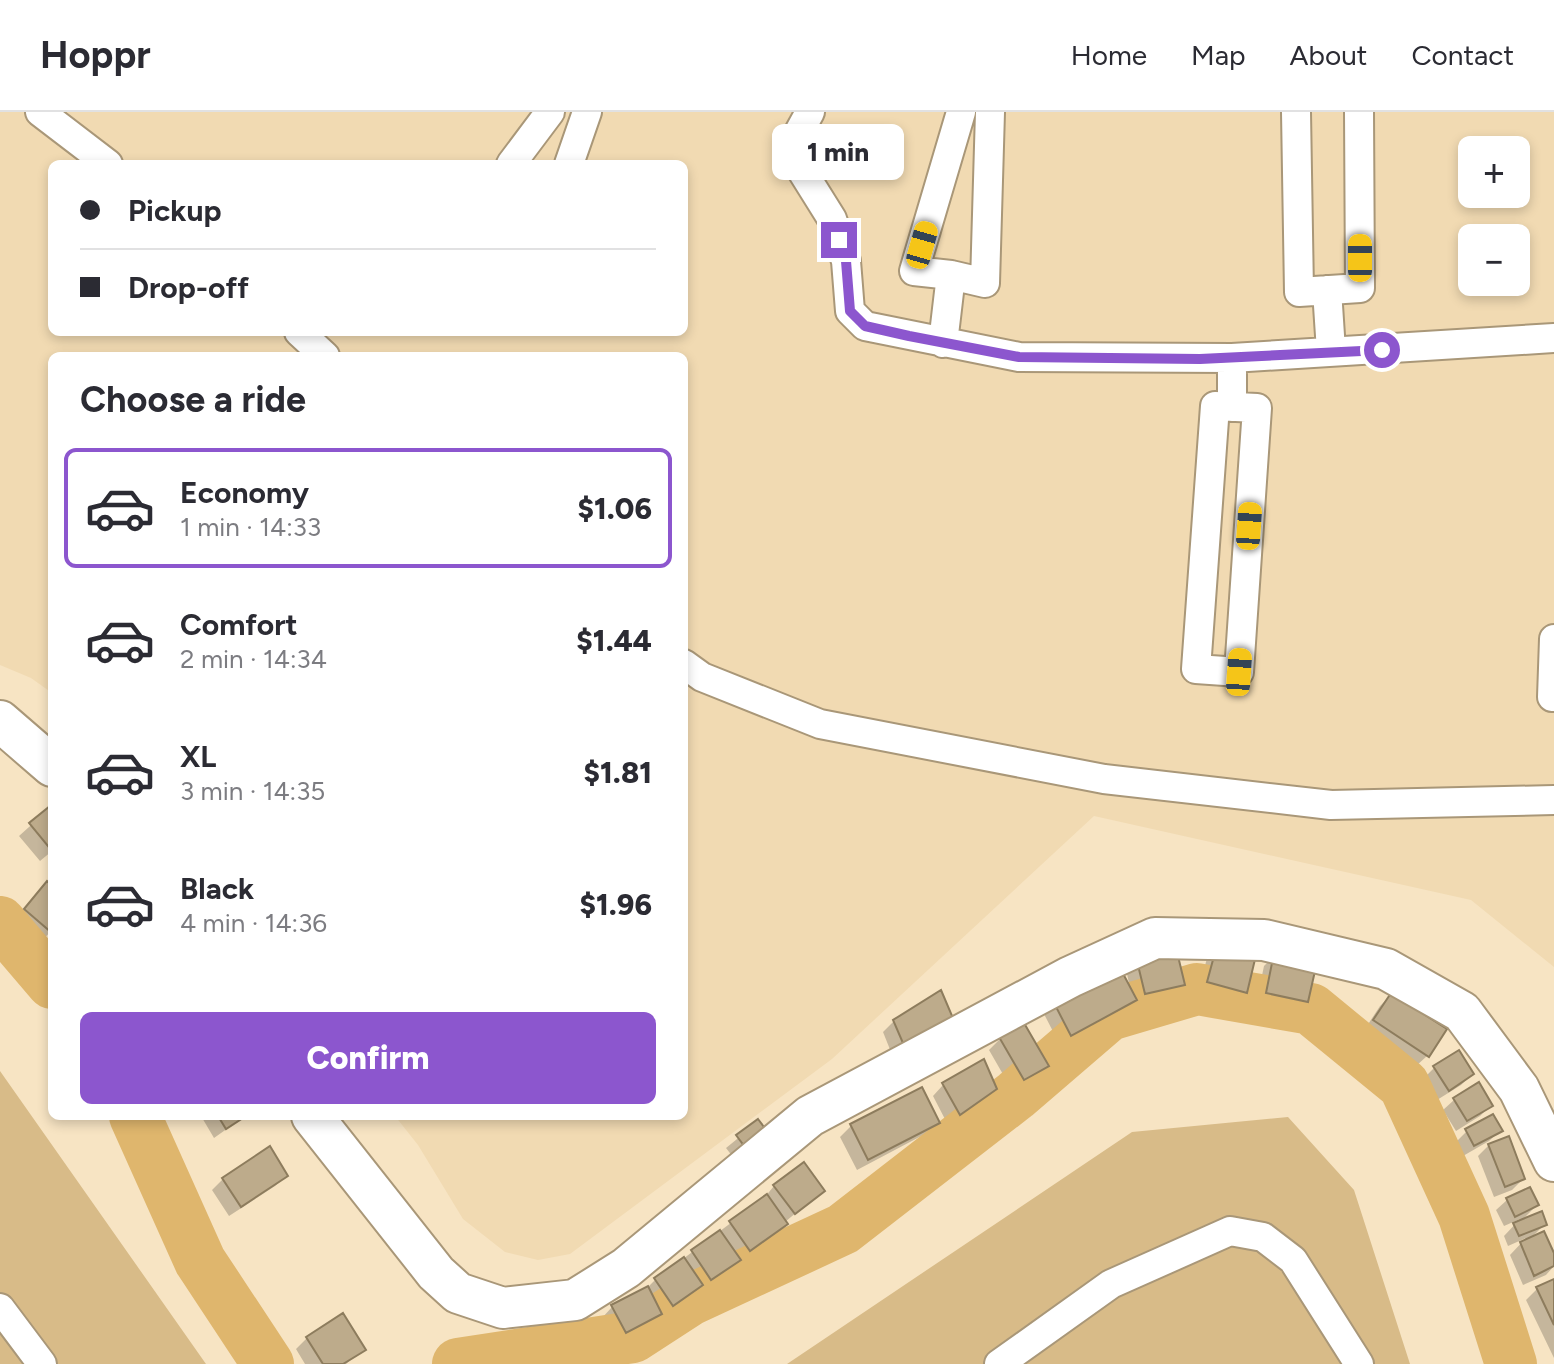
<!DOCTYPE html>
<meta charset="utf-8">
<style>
:root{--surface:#fff;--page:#f7f7f7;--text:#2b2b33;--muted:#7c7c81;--line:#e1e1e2;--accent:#8c56ce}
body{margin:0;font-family:Figtree,sans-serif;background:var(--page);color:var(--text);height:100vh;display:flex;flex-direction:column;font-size:30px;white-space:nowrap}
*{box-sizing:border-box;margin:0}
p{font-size:26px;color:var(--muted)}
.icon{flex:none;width:44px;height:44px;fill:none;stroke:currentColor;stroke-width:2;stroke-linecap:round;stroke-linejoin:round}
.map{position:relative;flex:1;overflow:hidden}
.details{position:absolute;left:48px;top:240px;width:640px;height:768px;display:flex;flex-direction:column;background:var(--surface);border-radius:12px;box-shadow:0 4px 12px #0003}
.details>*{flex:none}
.guide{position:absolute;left:48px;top:48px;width:640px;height:176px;border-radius:12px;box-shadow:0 4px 12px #0003;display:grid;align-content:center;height:176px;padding:0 32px;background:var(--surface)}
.tools{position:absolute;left:1458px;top:24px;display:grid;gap:16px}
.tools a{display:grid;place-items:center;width:72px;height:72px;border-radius:12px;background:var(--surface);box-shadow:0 4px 12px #0003;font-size:40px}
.end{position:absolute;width:36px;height:36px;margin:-18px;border:10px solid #8c56ce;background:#fff;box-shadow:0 0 0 4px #fff}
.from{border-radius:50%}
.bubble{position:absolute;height:56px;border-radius:12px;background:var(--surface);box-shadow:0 4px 12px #0003;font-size:26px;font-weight:800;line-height:56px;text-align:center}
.car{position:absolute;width:24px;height:48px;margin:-24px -12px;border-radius:10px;box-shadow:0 0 6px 2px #0007;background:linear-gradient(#f5c518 24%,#345 0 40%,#f5c518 0 76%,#345 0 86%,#f5c518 0)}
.guide b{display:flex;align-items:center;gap:28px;height:76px;font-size:30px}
.guide b+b{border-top:2px solid var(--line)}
.guide i{width:20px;height:20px;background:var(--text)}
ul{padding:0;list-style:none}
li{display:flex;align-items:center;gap:24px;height:120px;margin:0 16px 12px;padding:0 16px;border:4px solid transparent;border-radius:12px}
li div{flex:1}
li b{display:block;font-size:30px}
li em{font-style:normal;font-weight:800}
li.selected{border-color:var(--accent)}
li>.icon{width:72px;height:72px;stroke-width:1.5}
h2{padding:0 32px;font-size:36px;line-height:96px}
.cta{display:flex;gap:16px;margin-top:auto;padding:16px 32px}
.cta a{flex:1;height:92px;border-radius:12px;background:var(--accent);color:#fff;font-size:32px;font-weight:800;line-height:92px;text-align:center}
header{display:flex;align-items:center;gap:48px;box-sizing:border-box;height:112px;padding:0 40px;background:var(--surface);border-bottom:2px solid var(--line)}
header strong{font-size:38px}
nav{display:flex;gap:44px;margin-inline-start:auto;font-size:28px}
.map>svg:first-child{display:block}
.built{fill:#f1dab2;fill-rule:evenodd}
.green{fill:#d8bb88}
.shadow{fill:#0003}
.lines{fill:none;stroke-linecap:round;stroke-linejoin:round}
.river{stroke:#dfb66d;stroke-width:52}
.building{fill:#bdab8b;stroke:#8d7c5d;stroke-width:2}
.street-casing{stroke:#a99778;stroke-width:32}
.secondary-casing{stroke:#a99778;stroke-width:44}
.street{stroke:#fff;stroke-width:28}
.secondary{stroke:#fff;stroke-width:40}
.route{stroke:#8c56ce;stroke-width:10}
</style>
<header>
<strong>Hoppr</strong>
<nav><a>Home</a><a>Map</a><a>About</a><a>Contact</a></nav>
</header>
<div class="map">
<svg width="1554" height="1252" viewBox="0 0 1554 1252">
<rect width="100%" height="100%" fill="#f7e4c3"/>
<path class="built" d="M 0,0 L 1554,0 L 1554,855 L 1471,788 L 1094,704 L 832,947 L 570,1142 L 538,1148 L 505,1140 L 463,1107 L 418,1033 L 395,1004 L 684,1004 L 684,244 L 52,244 L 52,581 L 31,566 L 0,553 ZM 1472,38 L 1516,38 L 1516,82 L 1472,82 ZM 52,52 L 684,52 L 684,220 L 52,220 ZM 1472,126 L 1516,126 L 1516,170 L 1472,170 Z"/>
<path class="green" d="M 0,959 L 206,1252 L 0,1252 Z
M 1288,1005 L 1354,1078 L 1410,1252 L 787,1252 L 1132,1020 Z"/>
<path class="shadow" d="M 49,697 L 52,700 L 52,739 L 40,749 L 19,724 Z
M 52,776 L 52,818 L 40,831 L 14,809 L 36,783 Z
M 1275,843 L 1306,889 L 1295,900 L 1256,892 L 1264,854 Z
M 1254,844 L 1245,880 L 1234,891 L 1198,881 L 1207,846 Z
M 1138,851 L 1183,872 L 1172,883 L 1134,892 L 1133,889 L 1124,899 L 1060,933 L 1044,902 L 1054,891 L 1130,876 L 1127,862 Z
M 940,881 L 897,955 L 883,920 L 894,909 Z
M 1391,883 L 1427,944 L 1416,954 L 1363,920 L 1380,894 Z
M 1023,913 L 1046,953 L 1037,963 L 1037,959 L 1014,972 L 1016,975 L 1036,963 L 1012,978 L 989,938 L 1000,927 Z
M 1434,956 L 1472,962 L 1461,973 L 1437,988 L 1423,967 Z
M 943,973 L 994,977 L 948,1013 L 933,984 Z
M 921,978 L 938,1010 L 927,1021 L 857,1058 L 840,1025 L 851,1014 Z
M 1454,988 L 1491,993 L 1480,1004 L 1456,1019 L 1443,998 Z
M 201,1004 L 245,1004 L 214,1026 Z
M 758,1010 L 736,1049 L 726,1036 Z
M 1467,1019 L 1500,1019 L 1489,1029 L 1463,1044 L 1456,1030 Z
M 1489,1033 L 1523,1067 L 1512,1078 L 1494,1085 L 1478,1044 Z
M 286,1063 L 275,1074 L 229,1104 L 212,1078 L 223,1067 Z
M 774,1074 L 822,1079 L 785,1110 L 775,1123 L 738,1148 L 727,1158 L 661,1204 L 660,1201 L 649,1213 L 615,1231 L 602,1206 L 612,1195 L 644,1179 L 655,1168 L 764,1086 Z
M 1507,1088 L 1537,1093 L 1519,1111 L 1545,1112 L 1529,1128 L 1554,1146 L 1554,1154 L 1546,1163 L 1523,1173 L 1510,1143 L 1526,1126 L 1508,1134 L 1504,1124 L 1520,1107 L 1504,1114 L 1496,1098 Z
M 1554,1169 L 1554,1246 L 1526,1188 L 1537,1177 Z
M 342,1204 L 363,1237 L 346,1252 L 305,1252 L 296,1237 L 307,1226 Z"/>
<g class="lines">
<path class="river" d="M 0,810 L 52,871
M 135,1004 L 200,1149 L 268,1252
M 458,1252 L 633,1225 L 690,1188 L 843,1117 L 1016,983 L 1109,903 L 1197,877 L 1311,897 L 1404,973 L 1464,1104 L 1511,1252"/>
</g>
<path class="building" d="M 50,694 L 52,697 L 52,739 L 29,711 Z
M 47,769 L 52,774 L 52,821 L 24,797 Z
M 1217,833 L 1256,843 L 1247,881 L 1207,870 Z
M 1177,840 L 1185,873 L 1145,882 L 1137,849 Z
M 1274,841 L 1317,850 L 1308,890 L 1266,881 Z
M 1119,854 L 1137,888 L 1071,924 L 1053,889 Z
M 941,878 L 958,918 L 909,945 L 893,908 Z
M 1391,881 L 1447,917 L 1429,945 L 1373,908 Z
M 1024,911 L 1049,954 L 1024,968 L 999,925 Z
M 1459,938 L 1474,962 L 1449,979 L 1433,954 Z
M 984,947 L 997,977 L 960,1003 L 942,971 Z
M 1479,970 L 1493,994 L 1467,1009 L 1453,986 Z
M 922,975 L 940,1011 L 868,1048 L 850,1012 Z
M 1493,1002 L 1503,1019 L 1474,1034 L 1465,1017 Z
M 218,1004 L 246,1004 L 226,1017 Z
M 758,1007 L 770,1023 L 748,1039 L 736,1023 Z
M 1509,1024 L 1525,1067 L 1505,1075 L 1488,1032 Z
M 270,1034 L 288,1064 L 241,1095 L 222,1066 Z
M 804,1050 L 825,1079 L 795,1102 L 773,1073 Z
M 1530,1075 L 1539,1093 L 1515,1105 L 1506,1086 Z
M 767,1082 L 788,1112 L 750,1139 L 729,1109 Z
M 1542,1099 L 1547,1113 L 1519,1124 L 1513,1111 Z
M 720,1118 L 741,1148 L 711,1168 L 691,1138 Z
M 1544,1119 L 1554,1141 L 1554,1154 L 1534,1164 L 1520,1130 Z
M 684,1145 L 703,1173 L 673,1194 L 654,1166 Z
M 1554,1167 L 1554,1213 L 1536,1175 Z
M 648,1174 L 662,1202 L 626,1221 L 611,1193 Z
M 343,1201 L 366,1238 L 343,1252 L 323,1252 L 306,1225 Z"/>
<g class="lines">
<defs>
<path id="street" d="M 40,0 L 108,52
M 810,0 L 799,20 L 798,42 L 802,59 L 832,107 L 846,149 L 850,199 L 865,214 L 1019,245 L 1232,246 L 1554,226
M 961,0 L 914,159 L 951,163 L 985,171 L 990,0
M 1296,0 L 1299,180 L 1360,176 L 1359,0
M 511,52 L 550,0
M 569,52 L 587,0
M 1327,178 L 1331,239
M 299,220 L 325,244
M 943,231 L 951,163
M 1232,246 L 1232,295
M 1215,294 L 1257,296 L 1239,560 L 1196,557 Z
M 1554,527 L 1552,585 L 1554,585
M 684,552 L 702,565 L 820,612 L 1104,667 L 1331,693 L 1554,688
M 0,1196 L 42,1252
M 999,1252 L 1111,1172 L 1230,1119 L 1263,1125 L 1293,1148 L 1359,1252"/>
<path id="secondary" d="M 0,609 L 52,654
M 312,1004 L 436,1161 L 458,1181 L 503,1196 L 575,1188 L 626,1156 L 810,1004 L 1070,865 L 1155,826 L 1264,828 L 1386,857 L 1462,900 L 1519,977 L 1554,1049"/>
</defs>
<use href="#street" class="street-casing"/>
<use href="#secondary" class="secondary-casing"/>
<use href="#street" class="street"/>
<use href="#secondary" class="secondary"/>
</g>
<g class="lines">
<path class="route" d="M 839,128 L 846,149 L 850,199 L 865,214 L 909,224 L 1019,245 L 1200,247 L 1382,238"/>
</g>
</svg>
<div class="tools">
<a>+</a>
<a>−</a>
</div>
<i class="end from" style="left:1382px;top:238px"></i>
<i class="end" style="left:839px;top:128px"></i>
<div class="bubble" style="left:772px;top:12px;width:132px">1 min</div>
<i class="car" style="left:922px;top:133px;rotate:16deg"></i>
<i class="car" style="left:1360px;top:146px;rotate:0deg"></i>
<i class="car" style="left:1249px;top:414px;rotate:4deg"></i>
<i class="car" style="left:1239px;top:560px;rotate:4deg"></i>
<div class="guide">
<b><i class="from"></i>Pickup</b>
<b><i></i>Drop-off</b>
</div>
<section class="details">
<h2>Choose a ride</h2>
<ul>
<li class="selected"><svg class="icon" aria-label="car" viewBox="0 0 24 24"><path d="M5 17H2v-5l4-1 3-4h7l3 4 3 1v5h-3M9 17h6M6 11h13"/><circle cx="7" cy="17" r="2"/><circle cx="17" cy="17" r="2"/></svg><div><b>Economy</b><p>1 min · 14:33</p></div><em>$1.06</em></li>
<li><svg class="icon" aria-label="car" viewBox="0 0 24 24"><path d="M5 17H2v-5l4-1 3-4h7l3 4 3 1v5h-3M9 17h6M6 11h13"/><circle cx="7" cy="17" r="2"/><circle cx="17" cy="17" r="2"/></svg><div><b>Comfort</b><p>2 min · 14:34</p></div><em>$1.44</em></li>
<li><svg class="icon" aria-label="car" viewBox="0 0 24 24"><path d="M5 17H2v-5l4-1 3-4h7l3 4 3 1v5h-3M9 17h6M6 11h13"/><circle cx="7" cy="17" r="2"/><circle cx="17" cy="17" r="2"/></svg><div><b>XL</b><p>3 min · 14:35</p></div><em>$1.81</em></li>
<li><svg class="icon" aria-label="car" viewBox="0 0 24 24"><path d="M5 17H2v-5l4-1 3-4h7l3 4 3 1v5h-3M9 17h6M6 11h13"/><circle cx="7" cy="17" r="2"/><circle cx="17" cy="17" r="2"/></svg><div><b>Black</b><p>4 min · 14:36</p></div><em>$1.96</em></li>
</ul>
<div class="cta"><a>Confirm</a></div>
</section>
</div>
